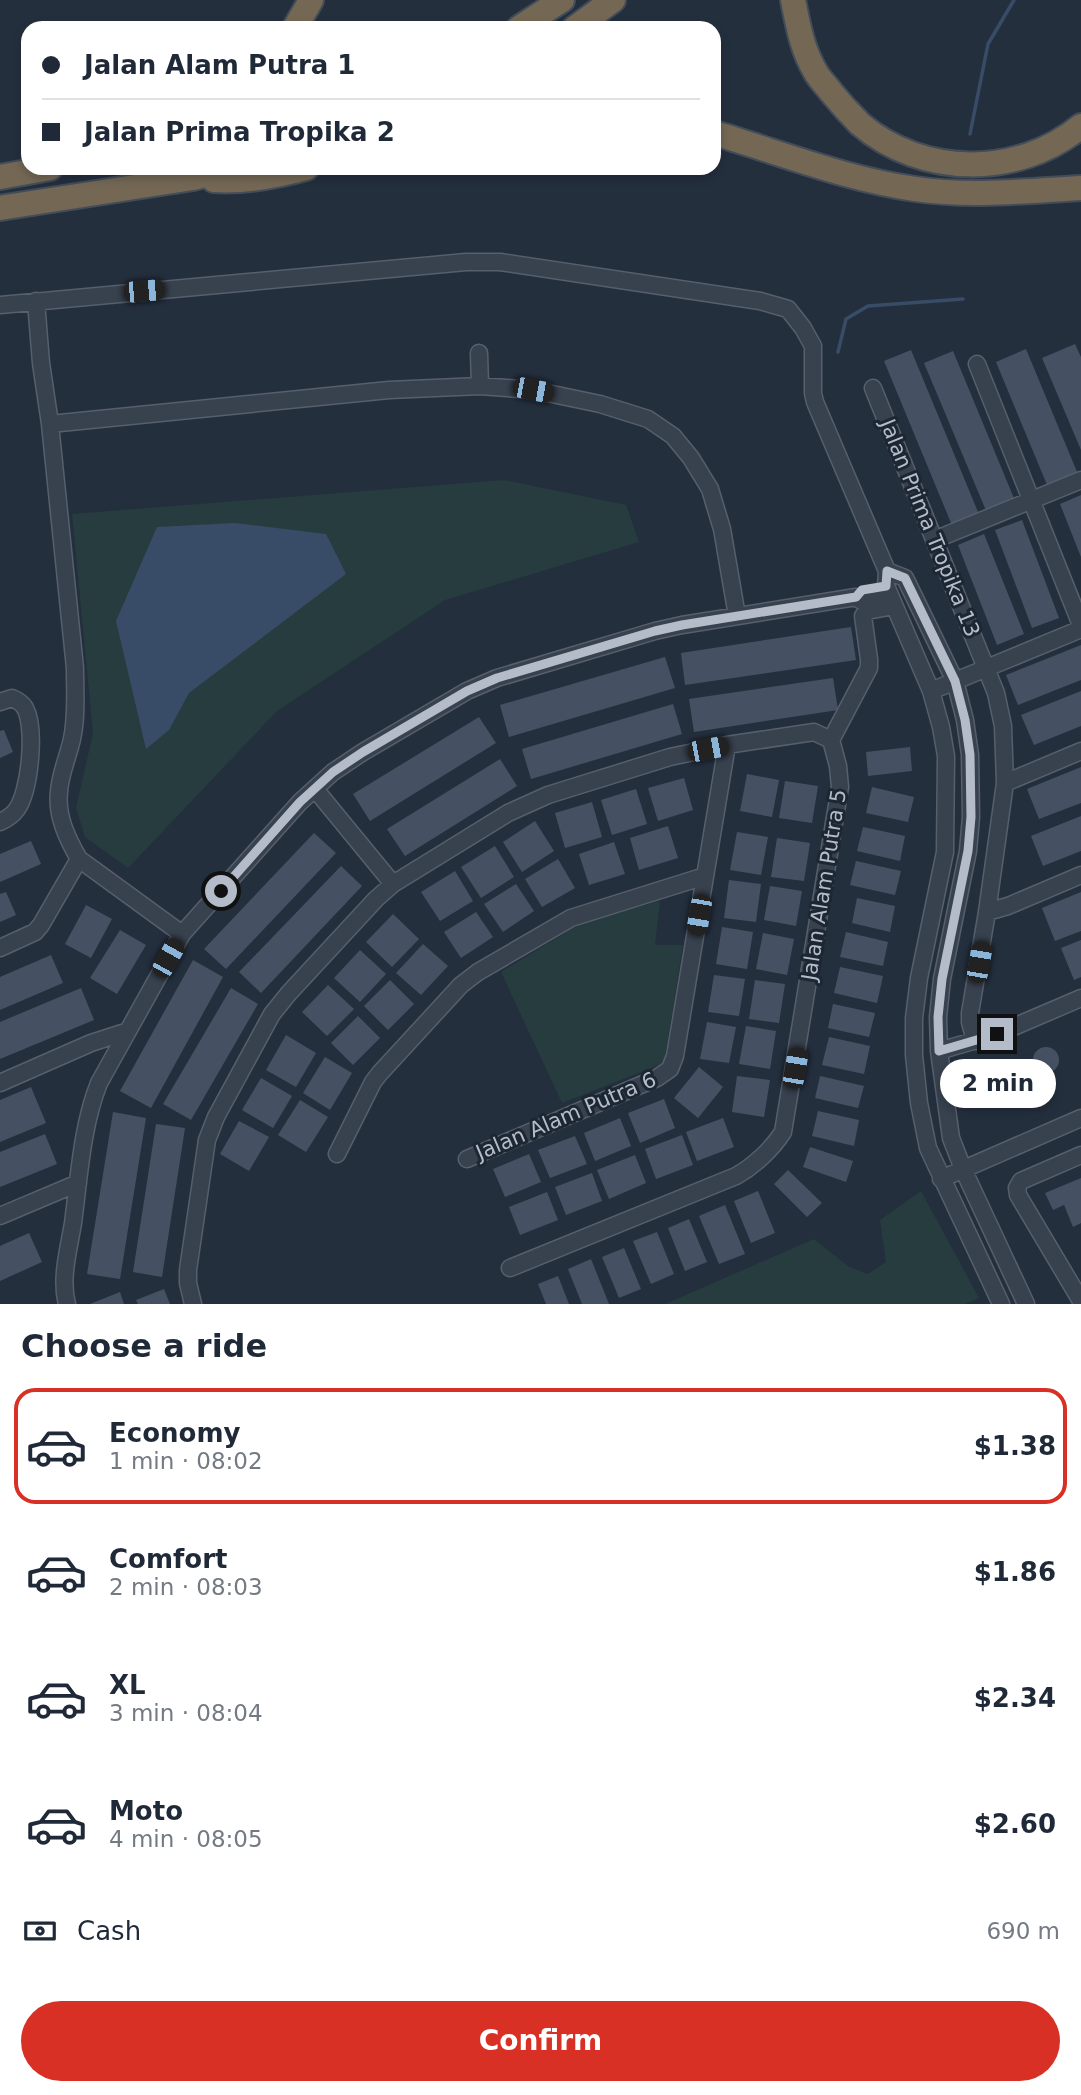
<!DOCTYPE html>
<meta charset="utf-8">
<style>
:root{--surface:#fff;--page:#f2f2f3;--text:#1f2937;--muted:#747a83;--line:#e0e1e3;--accent:#d93025}
body{margin:0;font-family:"DejaVu Sans",sans-serif;background:var(--page);color:var(--text);height:100vh;display:flex;flex-direction:column;font-size:26px;white-space:nowrap}
*{box-sizing:border-box;margin:0}
p{font-size:23px;color:var(--muted)}
.icon{flex:none;width:38px;height:38px;fill:none;stroke:currentColor;stroke-width:2;stroke-linecap:round;stroke-linejoin:round}
.map{position:relative;height:1304px;overflow:hidden}
.drawer{display:flex;flex-direction:column;background:var(--surface);flex:1}
.drawer>*{flex:none}
.guide{position:absolute;left:21px;top:21px;width:700px;height:154px;border-radius:21px;box-shadow:0 4px 10px #0003;display:grid;align-content:center;height:154px;padding:0 21px;background:var(--surface)}
.end{position:absolute;width:32px;height:32px;margin:-16px;border:9px solid #b4bcc9;background:#111;box-shadow:0 0 0 4px #111}
.from{border-radius:50%}
.bubble{position:absolute;height:49px;border-radius:24px;background:var(--surface);box-shadow:0 4px 10px #0003;font-size:23px;font-weight:700;line-height:49px;text-align:center}
.car{position:absolute;width:21px;height:42px;margin:-21px -10px;border-radius:9px;box-shadow:0 0 5px 2px #0007;background:linear-gradient(#222 24%,#8ab4d8 0 40%,#222 0 76%,#8ab4d8 0 86%,#222 0)}
.guide b{display:flex;align-items:center;gap:24px;height:66px;font-size:26px}
.guide b+b{border-top:2px solid var(--line)}
.guide i{width:18px;height:18px;background:var(--text)}
ul{padding:0;list-style:none}
li{display:flex;align-items:center;gap:21px;height:116px;margin:0 14px 10px;padding:0 7px;border:4px solid transparent;border-radius:21px}
li div{flex:1}
li b{display:block;font-size:26px}
li em{font-style:normal;font-weight:700}
li.selected{border-color:var(--accent)}
li>.icon{width:63px;height:63px;stroke-width:1.5}
h2{padding:0 21px;font-size:32px;line-height:84px}
.pay{display:flex;align-items:center;gap:18px;height:77px;padding:0 21px;font-size:26px}
.pay p{margin-inline-start:auto}
.cta{display:flex;gap:14px;margin-top:auto;padding:14px 21px}
.cta a{flex:1;height:80px;border-radius:42px;background:var(--accent);color:#fff;font-size:28px;font-weight:700;line-height:80px;text-align:center}
.map>svg:first-child{display:block}
.green{fill:#263c3f}
.water{fill:#394c67}
.lines{fill:none;stroke-linecap:round;stroke-linejoin:round}
.stream{stroke:#394c67;stroke-width:3.5}
.building{fill:#455162}
.minor-casing{stroke:#565f6c;stroke-width:19}
.highway-casing{stroke:#434c59;stroke-width:28}
.minor{stroke:#38414e;stroke-width:16}
.highway{stroke:#746855;stroke-width:24}
.route{stroke:#b4bcc9;stroke-width:9}
.labels{text-anchor:middle;stroke-width:6;stroke-linejoin:round;paint-order:stroke}
.street-label{font-size:21px;fill:#b4bcc9;stroke:#1d2633}
</style>
<div class="map">
<svg width="1081" height="1304" viewBox="0 0 1081 1304">
<rect width="100%" height="100%" fill="#242f3e"/>
<path class="green" d="M 504,480 L 626,505 L 639,542 L 445,600 L 277,711 L 128,868 L 85,837 L 76,808 L 93,733 L 72,514 Z
M 660,901 L 655,945 L 683,945 L 664,1063 L 562,1103 L 501,972 L 583,922 Z
M 921,1191 L 979,1298 L 965,1304 L 665,1304 L 814,1239 L 849,1267 L 868,1274 L 886,1262 L 880,1220 Z"/>
<path class="water" d="M 235,523 L 326,534 L 346,574 L 189,693 L 169,730 L 146,749 L 116,621 L 157,527 Z"/>
<g class="lines">
<path class="stream" d="M 970,134 L 988,44 L 1014,0
M 838,352 L 846,319 L 868,306 L 963,299"/>
</g>
<path class="building" d="M 1075,344 L 1081,357 L 1081,450 L 1042,358 Z
M 1026,349 L 1080,479 L 1050,492 L 996,362 Z
M 911,350 L 983,524 L 956,535 L 884,361 Z
M 953,351 L 1018,508 L 990,520 L 924,363 Z
M 1081,495 L 1081,557 L 1060,504 Z
M 1022,520 L 1059,618 L 1032,628 L 995,530 Z
M 984,534 L 1024,634 L 997,645 L 958,545 Z
M 851,627 L 856,660 L 685,685 L 681,653 Z
M 1081,645 L 1081,680 L 1018,705 L 1006,675 Z
M 665,657 L 675,688 L 509,737 L 500,705 Z
M 833,678 L 838,710 L 694,732 L 689,699 Z
M 1081,691 L 1081,726 L 1034,745 L 1021,715 Z
M 673,704 L 682,734 L 531,779 L 522,749 Z
M 479,717 L 496,743 L 370,821 L 353,794 Z
M 4,730 L 13,752 L 0,758 L 0,731 Z
M 910,747 L 912,771 L 868,776 L 866,752 Z
M 500,759 L 517,786 L 405,856 L 387,829 Z
M 1081,767 L 1081,803 L 1039,819 L 1027,789 Z
M 747,774 L 779,780 L 772,817 L 740,811 Z
M 684,778 L 693,810 L 658,821 L 648,788 Z
M 785,781 L 818,786 L 812,823 L 779,818 Z
M 872,787 L 914,797 L 908,822 L 866,813 Z
M 636,789 L 647,824 L 612,835 L 601,800 Z
M 592,802 L 602,837 L 565,848 L 555,813 Z
M 1081,816 L 1081,851 L 1043,866 L 1031,836 Z
M 535,821 L 554,851 L 522,872 L 503,842 Z
M 668,826 L 678,858 L 639,870 L 630,838 Z
M 863,827 L 905,836 L 900,861 L 857,851 Z
M 737,832 L 768,837 L 761,875 L 730,870 Z
M 314,833 L 336,853 L 226,969 L 204,949 Z
M 777,838 L 810,843 L 804,881 L 771,877 Z
M 31,841 L 41,864 L 0,882 L 0,854 Z
M 614,842 L 625,874 L 589,885 L 579,854 Z
M 495,846 L 514,877 L 481,898 L 461,867 Z
M 558,859 L 575,888 L 542,907 L 525,879 Z
M 856,861 L 901,871 L 895,895 L 850,885 Z
M 341,866 L 362,886 L 261,993 L 239,972 Z
M 455,871 L 473,901 L 440,921 L 421,892 Z
M 729,880 L 761,884 L 756,922 L 724,918 Z
M 516,884 L 534,911 L 503,932 L 484,904 Z
M 770,886 L 802,891 L 796,926 L 764,920 Z
M 6,892 L 16,915 L 0,922 L 0,894 Z
M 1081,892 L 1081,931 L 1055,941 L 1042,908 Z
M 857,898 L 895,906 L 890,932 L 852,923 Z
M 86,905 L 112,919 L 91,958 L 65,944 Z
M 476,912 L 493,937 L 461,958 L 444,932 Z
M 393,914 L 419,939 L 392,967 L 366,942 Z
M 722,927 L 753,932 L 747,969 L 716,964 Z
M 120,930 L 146,945 L 117,994 L 90,978 Z
M 846,932 L 888,942 L 883,966 L 840,957 Z
M 763,933 L 794,939 L 787,975 L 756,969 Z
M 1081,940 L 1081,977 L 1074,980 L 1061,948 Z
M 423,944 L 448,966 L 421,995 L 396,973 Z
M 360,950 L 386,974 L 360,1002 L 334,978 Z
M 51,955 L 63,983 L 0,1010 L 0,977 Z
M 193,960 L 223,977 L 151,1108 L 120,1091 Z
M 840,967 L 883,976 L 877,1003 L 834,993 Z
M 714,975 L 745,979 L 739,1016 L 708,1012 Z
M 390,980 L 414,1004 L 388,1030 L 364,1006 Z
M 755,980 L 785,984 L 779,1023 L 749,1019 Z
M 328,985 L 354,1009 L 327,1036 L 302,1012 Z
M 81,988 L 94,1020 L 0,1059 L 0,1022 Z
M 231,988 L 258,1004 L 191,1120 L 163,1104 Z
M 833,1004 L 875,1013 L 869,1037 L 828,1028 Z
M 358,1016 L 380,1038 L 353,1065 L 331,1043 Z
M 707,1022 L 736,1027 L 729,1063 L 700,1059 Z
M 746,1026 L 776,1031 L 770,1069 L 739,1064 Z
M 286,1035 L 316,1053 L 296,1087 L 266,1070 Z
M 829,1037 L 870,1046 L 864,1074 L 822,1065 Z
M1033 1060a13 13 0 1 1 26 0a13 13 0 1 1-26 0Z
M 325,1057 L 352,1073 L 330,1110 L 303,1093 Z
M 699,1067 L 723,1087 L 698,1118 L 674,1098 Z
M 737,1076 L 770,1080 L 764,1117 L 732,1112 Z
M 820,1076 L 864,1086 L 858,1108 L 815,1098 Z
M 261,1078 L 292,1096 L 273,1128 L 242,1110 Z
M 31,1087 L 46,1123 L 0,1142 L 0,1100 Z
M 664,1099 L 675,1128 L 640,1143 L 628,1113 Z
M 300,1100 L 328,1117 L 306,1152 L 278,1135 Z
M 818,1111 L 859,1120 L 854,1146 L 812,1136 Z
M 113,1112 L 146,1118 L 120,1279 L 87,1274 Z
M 620,1118 L 631,1146 L 595,1161 L 584,1133 Z
M 723,1118 L 734,1147 L 697,1161 L 686,1132 Z
M 239,1121 L 269,1137 L 249,1171 L 220,1154 Z
M 156,1124 L 185,1128 L 162,1277 L 133,1272 Z
M 45,1134 L 57,1164 L 0,1187 L 0,1152 Z
M 682,1135 L 693,1165 L 656,1179 L 645,1149 Z
M 575,1136 L 587,1164 L 550,1178 L 538,1150 Z
M 810,1147 L 853,1161 L 846,1182 L 803,1167 Z
M 529,1154 L 541,1182 L 505,1197 L 493,1169 Z
M 635,1155 L 646,1183 L 609,1199 L 597,1170 Z
M 788,1170 L 822,1203 L 807,1217 L 774,1184 Z
M 592,1173 L 602,1201 L 566,1215 L 555,1187 Z
M 1081,1178 L 1081,1223 L 1073,1227 L 1064,1205 L 1053,1210 L 1045,1193 Z
M 758,1191 L 775,1233 L 751,1243 L 734,1201 Z
M 547,1192 L 558,1220 L 520,1235 L 509,1207 Z
M 725,1205 L 745,1254 L 719,1264 L 699,1216 Z
M 689,1219 L 707,1262 L 685,1271 L 668,1228 Z
M 657,1232 L 674,1274 L 651,1284 L 633,1241 Z
M 29,1233 L 42,1262 L 0,1281 L 0,1246 Z
M 624,1248 L 641,1289 L 619,1298 L 602,1257 Z
M 591,1259 L 609,1304 L 582,1304 L 568,1269 Z
M 558,1276 L 569,1304 L 546,1304 L 538,1284 Z
M 164,1289 L 170,1304 L 138,1304 L 136,1300 Z
M 120,1292 L 124,1304 L 90,1304 Z"/>
<g class="lines">
<defs>
<path id="minor" d="M 36,301 L 41,363 L 50,424 L 75,668 C 75,692 77,716 72,739 C 68,757 60,774 59,792 C 56,816 68,840 79,859 L 182,934
M 0,305 L 466,262 L 500,262 L 760,301 L 788,309 L 803,328 L 813,346 L 813,393 L 815,402 L 887,571 L 886,586 L 931,691 L 941,727 L 946,756 L 945,852 L 919,978 L 914,1018 L 914,1055 L 919,1103 L 928,1148 L 1001,1304
M 479,353 L 480,386
M 977,364 L 1081,625
M 873,388 L 996,693 L 1003,726 L 1005,783 L 987,912 L 970,1013 L 970,1022 L 975,1041
M 50,424 L 389,390 L 480,386 L 533,390 L 600,404 L 648,419 L 673,436 L 691,458 L 710,489 L 722,529 L 737,616
M 934,540 L 1081,480
M 887,571 L 905,578 L 955,681 L 965,720 L 970,755 L 971,817 L 968,851 L 942,979 L 938,1017 L 939,1051 L 951,1138 L 963,1169 L 1026,1304
M 856,597 L 860,600 L 889,594
M 931,691 L 1081,629
M 0,702 L 12,698 C 17,700 22,703 25,708 C 36,728 30,790 17,809 C 13,815 7,819 0,822
M 831,740 L 869,668 L 869,659 L 863,616 L 867,611 L 894,606
M 1005,783 L 1081,751
M 315,789 L 393,884
M 987,912 L 1008,906 L 1081,875
M 0,948 L 35,932 L 41,925 L 79,859
M 939,1051 L 997,1034 L 1081,998
M 0,1083 L 91,1043 L 128,1031
M 337,1154 L 373,1082 L 380,1073 L 461,985 L 478,972 L 571,918 L 705,876
M 1081,1155 L 1021,1181 L 1017,1188 L 1018,1195 L 1081,1301
M 467,1159 L 657,1078 L 670,1069 L 675,1056 L 727,745
M 941,1179 L 1081,1118
M 0,1216 L 78,1183
M 67,1304 C 60,1279 69,1248 73,1223 C 79,1178 82,1125 99,1083 L 182,934 L 300,802 L 333,772 L 363,752 L 467,691 L 497,678 L 655,631 L 682,625 L 856,597
M 193,1304 L 188,1283 L 188,1270 L 207,1140 L 216,1117 L 272,1014 L 289,993 L 376,899 L 393,884 L 508,813 L 548,795 L 670,757 L 727,745 L 814,732 L 831,740 L 838,766 L 840,787 L 783,1132 C 772,1149 754,1166 736,1176 L 510,1268"/>
<path id="highway" d="M 793,0 C 798,25 802,49 815,71 C 819,79 826,85 831,92 C 840,103 850,114 860,124 C 922,177 1018,178 1081,126
M 295,28 L 311,0
M 519,28 L 562,0
M 575,28 L 613,0
M 714,133 C 781,153 846,179 915,189 C 970,197 1026,191 1081,188
M 0,177 L 50,168
M 214,180 C 244,182 277,176 306,168
M 0,208 L 193,178 L 233,168"/>
</defs>
<use href="#minor" class="minor-casing"/>
<use href="#highway" class="highway-casing"/>
<use href="#minor" class="minor"/>
<use href="#highway" class="highway"/>
</g>
<g class="lines">
<path class="route" d="M 221,891 L 300,802 L 333,772 L 363,752 L 467,691 L 497,678 L 655,631 L 682,625 L 856,597 L 862,590 L 886,586 L 887,571 L 905,578 L 955,681 L 965,720 L 970,755 L 971,817 L 968,851 L 942,979 L 938,1017 L 939,1051 L 997,1034"/>
</g>
<g class="labels">
<g class="street-label">
<text transform="translate(930 528) rotate(68)" y="7">Jalan Prima Tropika 13</text>
<text transform="translate(824 885) rotate(-81)" y="7">Jalan Alam Putra 5</text>
<text transform="translate(566 1116) rotate(-23)" y="7">Jalan Alam Putra 6</text>
</g>
</g>
</svg>
<i class="end from" style="left:221px;top:891px"></i>
<i class="end" style="left:997px;top:1034px"></i>
<div class="bubble" style="left:940px;top:1059px;width:116px">2 min</div>
<i class="car" style="left:144px;top:291px;rotate:85deg"></i>
<i class="car" style="left:533px;top:390px;rotate:101deg"></i>
<i class="car" style="left:708px;top:749px;rotate:79deg"></i>
<i class="car" style="left:699px;top:915px;rotate:190deg"></i>
<i class="car" style="left:168px;top:958px;rotate:29deg"></i>
<i class="car" style="left:979px;top:962px;rotate:10deg"></i>
<i class="car" style="left:795px;top:1068px;rotate:10deg"></i>
<div class="guide">
<b><i class="from"></i>Jalan Alam Putra 1</b>
<b><i></i>Jalan Prima Tropika 2</b>
</div>
</div>
<section class="drawer">
<h2>Choose a ride</h2>
<ul>
<li class="selected"><svg class="icon" aria-label="car" viewBox="0 0 24 24"><path d="M5 17H2v-5l4-1 3-4h7l3 4 3 1v5h-3M9 17h6M6 11h13"/><circle cx="7" cy="17" r="2"/><circle cx="17" cy="17" r="2"/></svg><div><b>Economy</b><p>1 min · 08:02</p></div><em>$1.38</em></li>
<li><svg class="icon" aria-label="car" viewBox="0 0 24 24"><path d="M5 17H2v-5l4-1 3-4h7l3 4 3 1v5h-3M9 17h6M6 11h13"/><circle cx="7" cy="17" r="2"/><circle cx="17" cy="17" r="2"/></svg><div><b>Comfort</b><p>2 min · 08:03</p></div><em>$1.86</em></li>
<li><svg class="icon" aria-label="car" viewBox="0 0 24 24"><path d="M5 17H2v-5l4-1 3-4h7l3 4 3 1v5h-3M9 17h6M6 11h13"/><circle cx="7" cy="17" r="2"/><circle cx="17" cy="17" r="2"/></svg><div><b>XL</b><p>3 min · 08:04</p></div><em>$2.34</em></li>
<li><svg class="icon" aria-label="car" viewBox="0 0 24 24"><path d="M5 17H2v-5l4-1 3-4h7l3 4 3 1v5h-3M9 17h6M6 11h13"/><circle cx="7" cy="17" r="2"/><circle cx="17" cy="17" r="2"/></svg><div><b>Moto</b><p>4 min · 08:05</p></div><em>$2.60</em></li>
</ul>
<div class="pay"><svg class="icon" aria-label="cash" viewBox="0 0 24 24"><path d="M3 7h18v10H3z"/><circle cx="12" cy="12" r="2"/></svg>Cash<p>690 m</p></div>
<div class="cta"><a>Confirm</a></div>
</section>
